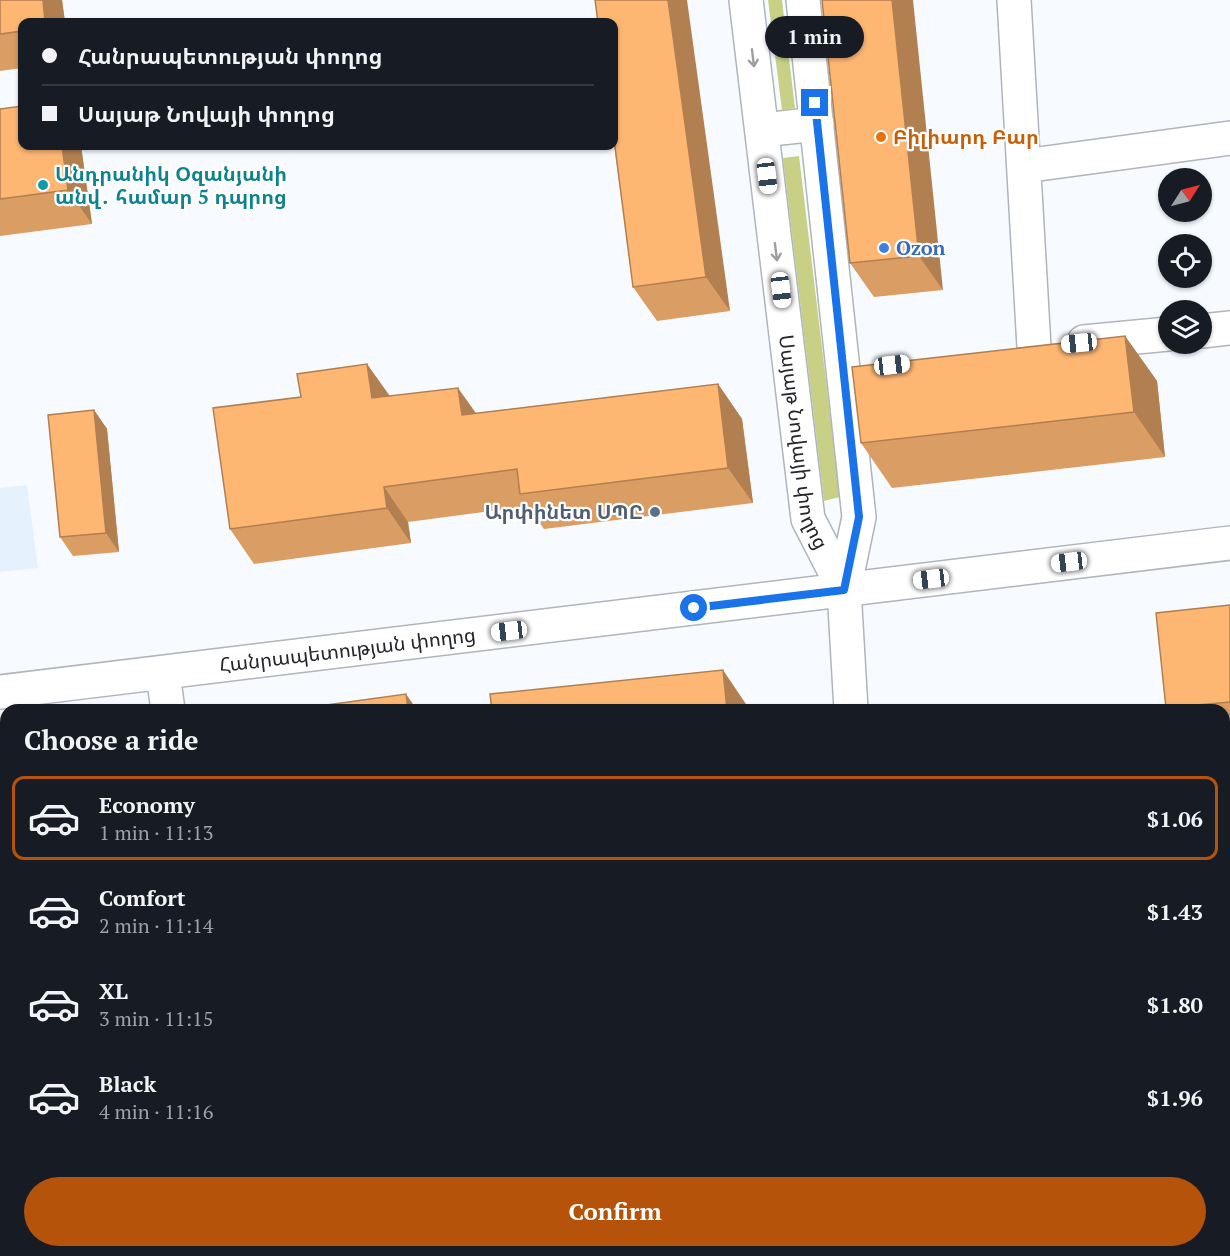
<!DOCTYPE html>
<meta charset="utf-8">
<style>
:root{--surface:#171b24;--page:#242831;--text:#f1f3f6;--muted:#9ea1a6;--line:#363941;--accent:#b45309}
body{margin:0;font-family:"PT Serif","Noto Sans Armenian",serif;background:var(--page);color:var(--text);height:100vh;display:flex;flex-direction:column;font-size:22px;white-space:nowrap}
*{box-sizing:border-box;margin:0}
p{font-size:20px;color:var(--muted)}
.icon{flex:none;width:33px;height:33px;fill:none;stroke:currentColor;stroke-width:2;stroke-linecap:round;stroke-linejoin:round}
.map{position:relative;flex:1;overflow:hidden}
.drawer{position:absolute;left:0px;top:704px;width:1230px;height:554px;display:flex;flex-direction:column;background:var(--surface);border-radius:18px 18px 0 0;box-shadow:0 2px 4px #0004}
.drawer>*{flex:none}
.banner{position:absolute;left:18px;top:18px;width:600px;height:132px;border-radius:12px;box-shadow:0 2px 4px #0004;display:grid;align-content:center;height:132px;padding:0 24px;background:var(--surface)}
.needle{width:39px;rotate:54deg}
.buttons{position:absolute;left:1158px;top:168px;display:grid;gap:12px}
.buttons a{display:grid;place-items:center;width:54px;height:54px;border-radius:50%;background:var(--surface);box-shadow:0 2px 4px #0004;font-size:30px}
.end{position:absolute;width:27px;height:27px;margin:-14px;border:8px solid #1a73e8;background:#fff;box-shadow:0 0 0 3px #fff}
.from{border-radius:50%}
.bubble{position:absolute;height:42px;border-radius:21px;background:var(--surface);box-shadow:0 2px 4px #0004;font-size:20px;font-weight:700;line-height:42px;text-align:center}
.car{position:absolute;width:18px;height:36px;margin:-18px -9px;border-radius:8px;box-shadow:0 0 4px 2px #0007;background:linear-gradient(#fff 24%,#345 0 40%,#fff 0 76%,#345 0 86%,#fff 0)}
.banner b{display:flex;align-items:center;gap:21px;height:57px;font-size:22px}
.banner b+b{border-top:2px solid var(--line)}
.banner i{width:15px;height:15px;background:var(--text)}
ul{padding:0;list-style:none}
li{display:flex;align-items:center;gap:18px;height:84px;margin:0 12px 9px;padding:0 12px;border:3px solid transparent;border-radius:12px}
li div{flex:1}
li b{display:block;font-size:22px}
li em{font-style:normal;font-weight:700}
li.selected{border-color:var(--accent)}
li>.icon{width:54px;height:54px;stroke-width:1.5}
h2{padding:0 24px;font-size:27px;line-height:72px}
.cta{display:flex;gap:12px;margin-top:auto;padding:12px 24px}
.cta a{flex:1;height:69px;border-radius:36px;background:var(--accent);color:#fff;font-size:24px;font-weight:700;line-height:69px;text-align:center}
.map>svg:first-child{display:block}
.built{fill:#e5f1fd}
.green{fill:#c8d085}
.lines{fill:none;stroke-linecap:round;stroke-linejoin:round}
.minor-casing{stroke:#afb5bb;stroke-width:36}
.tertiary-casing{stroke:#afb5bb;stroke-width:36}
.secondary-casing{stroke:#afb5bb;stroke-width:36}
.minor{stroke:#fff;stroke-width:33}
.tertiary{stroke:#fff;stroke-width:33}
.secondary{stroke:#fff;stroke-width:33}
.wall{fill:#da9d63}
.shaded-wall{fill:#b27f50}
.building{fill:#feb673;stroke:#b27f50;stroke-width:1.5}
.oneway{stroke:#9d9e9f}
.route{stroke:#1a73e8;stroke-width:8}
.food-dot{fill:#e8710a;stroke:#fff;stroke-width:2}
.culture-dot{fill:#0f9aa8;stroke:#fff;stroke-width:2}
.shop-dot{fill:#3f7fe0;stroke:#fff;stroke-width:2}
.service-dot{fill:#5c6f8a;stroke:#fff;stroke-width:2}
.labels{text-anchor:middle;stroke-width:4.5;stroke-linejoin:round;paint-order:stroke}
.food-label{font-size:20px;font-weight:bold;fill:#c56008;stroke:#fff;text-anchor:start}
.culture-label{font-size:20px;font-weight:bold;fill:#0d838f;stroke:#fff;text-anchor:start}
.shop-label{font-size:20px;font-weight:bold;fill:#366cbe;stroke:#fff;text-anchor:start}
.street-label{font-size:20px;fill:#25272a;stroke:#fff}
.service-label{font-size:20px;font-weight:bold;fill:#4e5e75;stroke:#fff;text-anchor:end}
</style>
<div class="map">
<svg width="1230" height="1256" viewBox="0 0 1230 1256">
<rect width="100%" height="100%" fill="#f7fbff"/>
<path class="built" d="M 27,485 L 38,568 L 0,572 L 0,488 Z
M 0,1186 L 6,1251 L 8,1256 L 0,1256 Z"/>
<path class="green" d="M 768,0 L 782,0 L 795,108 L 782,110 Z
M 799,156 L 840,497 L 824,501 L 783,158 Z"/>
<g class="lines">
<defs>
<path id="minor" d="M 1014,0 L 1034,347
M 1024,166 L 1230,138
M 1202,331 L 1230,328
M 1084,342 L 1168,334
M 163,674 L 168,710
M 1224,854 L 1230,854
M 1224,1171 L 1230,1171
M 255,1251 L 256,1256
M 612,1256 L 646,1251"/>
<g id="tertiary">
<path id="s1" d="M 746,0 L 808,519 L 844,589"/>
<path d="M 803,0 L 859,517 L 844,589 L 851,710"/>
<path d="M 762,130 L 817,124"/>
<path d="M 906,1251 L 907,1256"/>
</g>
<g id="secondary">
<path id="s2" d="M 0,692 L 1230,543"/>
</g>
</defs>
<use href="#minor" class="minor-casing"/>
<use href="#tertiary" class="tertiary-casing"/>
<use href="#secondary" class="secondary-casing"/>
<use href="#minor" class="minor"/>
<use href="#tertiary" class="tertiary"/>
<use href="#secondary" class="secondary"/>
</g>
<path class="wall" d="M 0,0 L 62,0 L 65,22 L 22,22 L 22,68 L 0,71 Z
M 595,0 L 730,311 L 657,321 L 633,287 Z
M 822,0 L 943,290 L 874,297 L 850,263 Z
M 0,109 L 81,146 L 92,224 L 0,236 Z
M 1125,336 L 1157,381 L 1165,457 L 892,488 L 861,443 Z
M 367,364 L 389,396 L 476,413 L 718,384 L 742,419 L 753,503 L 544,529 L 528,506 L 408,522 L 411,543 L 254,564 L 230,529 L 301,397 Z
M 94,410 L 107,429 L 119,552 L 73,556 L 60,537 Z
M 1230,605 L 1230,750 L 1224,750 L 1224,710 L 1167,710 L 1166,708 Z"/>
<path class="shaded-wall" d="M 43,0 L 62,0 L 65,22 L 45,22 Z
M 668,0 L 687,0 L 730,311 L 706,277 Z
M 892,0 L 913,0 L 943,290 L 919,256 Z
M 62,146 L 81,146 L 92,224 L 68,190 Z
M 1125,336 L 1157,381 L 1165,457 L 1134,412 Z
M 367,364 L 392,399 L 372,398 Z
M 718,384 L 742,419 L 753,503 L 728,468 Z
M 458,388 L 483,423 L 462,415 Z
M 94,410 L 107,429 L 119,552 L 106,533 Z
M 384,487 L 408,522 L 411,543 L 387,508 Z
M 723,670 L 750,710 L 727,710 Z
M 406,694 L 417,710 L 408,710 Z
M 787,1251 L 793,1251 L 796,1256 L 787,1256 Z"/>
<path class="building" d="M 0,0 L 43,0 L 45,22 L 22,22 L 22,31 L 0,34 Z
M 595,0 L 668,0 L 706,277 L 633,287 L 614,139 L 614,22 L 598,22 Z
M 822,0 L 892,0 L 919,256 L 850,263 Z
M 22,106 L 22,146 L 62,146 L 68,190 L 0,199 L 0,109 Z
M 1125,336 L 1134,412 L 861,443 L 852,367 Z
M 367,364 L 372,398 L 458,388 L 462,415 L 718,384 L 728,468 L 520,494 L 517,469 L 384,487 L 387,508 L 230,529 L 213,408 L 301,397 L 297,374 Z
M 94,410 L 106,533 L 60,537 L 48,415 Z
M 1230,605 L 1230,702 L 1166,708 L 1156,613 Z
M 723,670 L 727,710 L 492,710 L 490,694 Z
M 406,694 L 408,710 L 290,710 Z
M 1230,1189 L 1230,1256 L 946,1256 L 946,1251 L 1224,1251 L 1224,1190 Z
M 688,1251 L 787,1251 L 787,1256 L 642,1256 Z"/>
<defs><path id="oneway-shaft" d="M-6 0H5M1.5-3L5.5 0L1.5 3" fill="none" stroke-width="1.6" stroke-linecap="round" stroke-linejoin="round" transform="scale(1.5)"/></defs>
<g class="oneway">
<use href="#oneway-shaft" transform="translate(753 58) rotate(83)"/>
<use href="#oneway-shaft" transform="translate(776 252) rotate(83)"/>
</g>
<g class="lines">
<path class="route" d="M 694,608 L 844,590 L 859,517 L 815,103"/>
</g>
<circle class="food-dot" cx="881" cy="137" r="6"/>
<circle class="culture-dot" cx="43" cy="185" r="6"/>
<circle class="shop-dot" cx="884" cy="248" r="6"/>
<circle class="service-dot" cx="655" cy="512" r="6"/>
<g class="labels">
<g class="food-label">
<text x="893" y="144">Բիլիարդ Բար</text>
</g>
<g class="culture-label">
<text x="55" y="181">Անդրանիկ Օզանյանի<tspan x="55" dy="23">անվ․ համար 5 դպրոց</tspan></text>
</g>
<g class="shop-label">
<text x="896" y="255">Ozon</text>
</g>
<g class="street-label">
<text dy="7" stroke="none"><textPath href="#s1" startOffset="446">Սայաթ Նովայի փողոց</textPath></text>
<text dy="7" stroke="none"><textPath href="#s2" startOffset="350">Հանրապետության փողոց</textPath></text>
</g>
<g class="service-label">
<text x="643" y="519">Արփինետ ՍՊԸ</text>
</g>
</g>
</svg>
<div class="buttons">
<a><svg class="needle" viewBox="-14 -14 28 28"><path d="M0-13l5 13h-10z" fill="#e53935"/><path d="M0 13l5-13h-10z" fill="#9ea1a6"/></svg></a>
<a><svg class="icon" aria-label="locate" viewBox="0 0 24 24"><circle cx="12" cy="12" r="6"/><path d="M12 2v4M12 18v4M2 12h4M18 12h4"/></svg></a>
<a><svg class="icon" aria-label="layers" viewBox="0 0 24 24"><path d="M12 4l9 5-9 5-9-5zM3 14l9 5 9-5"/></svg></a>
</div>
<i class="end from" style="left:694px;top:608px"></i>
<i class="end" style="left:815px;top:103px"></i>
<div class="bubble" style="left:765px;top:16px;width:99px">1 min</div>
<i class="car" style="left:767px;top:176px;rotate:173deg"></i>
<i class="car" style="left:781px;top:290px;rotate:173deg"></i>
<i class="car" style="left:1079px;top:343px;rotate:264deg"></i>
<i class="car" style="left:892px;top:365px;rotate:83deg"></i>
<i class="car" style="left:1069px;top:562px;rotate:263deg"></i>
<i class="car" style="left:931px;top:579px;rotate:263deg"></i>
<i class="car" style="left:509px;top:631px;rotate:263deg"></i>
<div class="banner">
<b><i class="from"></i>Հանրապետության փողոց</b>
<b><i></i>Սայաթ Նովայի փողոց</b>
</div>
<section class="drawer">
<h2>Choose a ride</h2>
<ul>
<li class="selected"><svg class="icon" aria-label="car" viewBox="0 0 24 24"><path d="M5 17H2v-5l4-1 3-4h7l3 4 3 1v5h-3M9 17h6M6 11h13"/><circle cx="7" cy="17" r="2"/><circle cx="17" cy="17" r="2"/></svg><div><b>Economy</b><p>1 min · 11:13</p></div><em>$1.06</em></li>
<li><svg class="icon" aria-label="car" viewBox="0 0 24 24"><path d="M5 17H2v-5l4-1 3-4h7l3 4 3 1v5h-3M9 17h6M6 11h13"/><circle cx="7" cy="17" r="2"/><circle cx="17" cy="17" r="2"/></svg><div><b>Comfort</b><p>2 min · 11:14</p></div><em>$1.43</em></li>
<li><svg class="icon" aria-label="car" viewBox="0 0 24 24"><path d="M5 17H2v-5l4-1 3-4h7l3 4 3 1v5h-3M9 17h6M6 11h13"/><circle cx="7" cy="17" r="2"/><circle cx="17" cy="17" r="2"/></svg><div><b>XL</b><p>3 min · 11:15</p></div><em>$1.80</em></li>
<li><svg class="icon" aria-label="car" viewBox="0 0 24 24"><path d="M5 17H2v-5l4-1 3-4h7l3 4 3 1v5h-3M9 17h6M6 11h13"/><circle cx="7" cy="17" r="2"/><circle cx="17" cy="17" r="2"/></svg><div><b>Black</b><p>4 min · 11:16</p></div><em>$1.96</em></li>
</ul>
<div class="cta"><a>Confirm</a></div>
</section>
</div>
